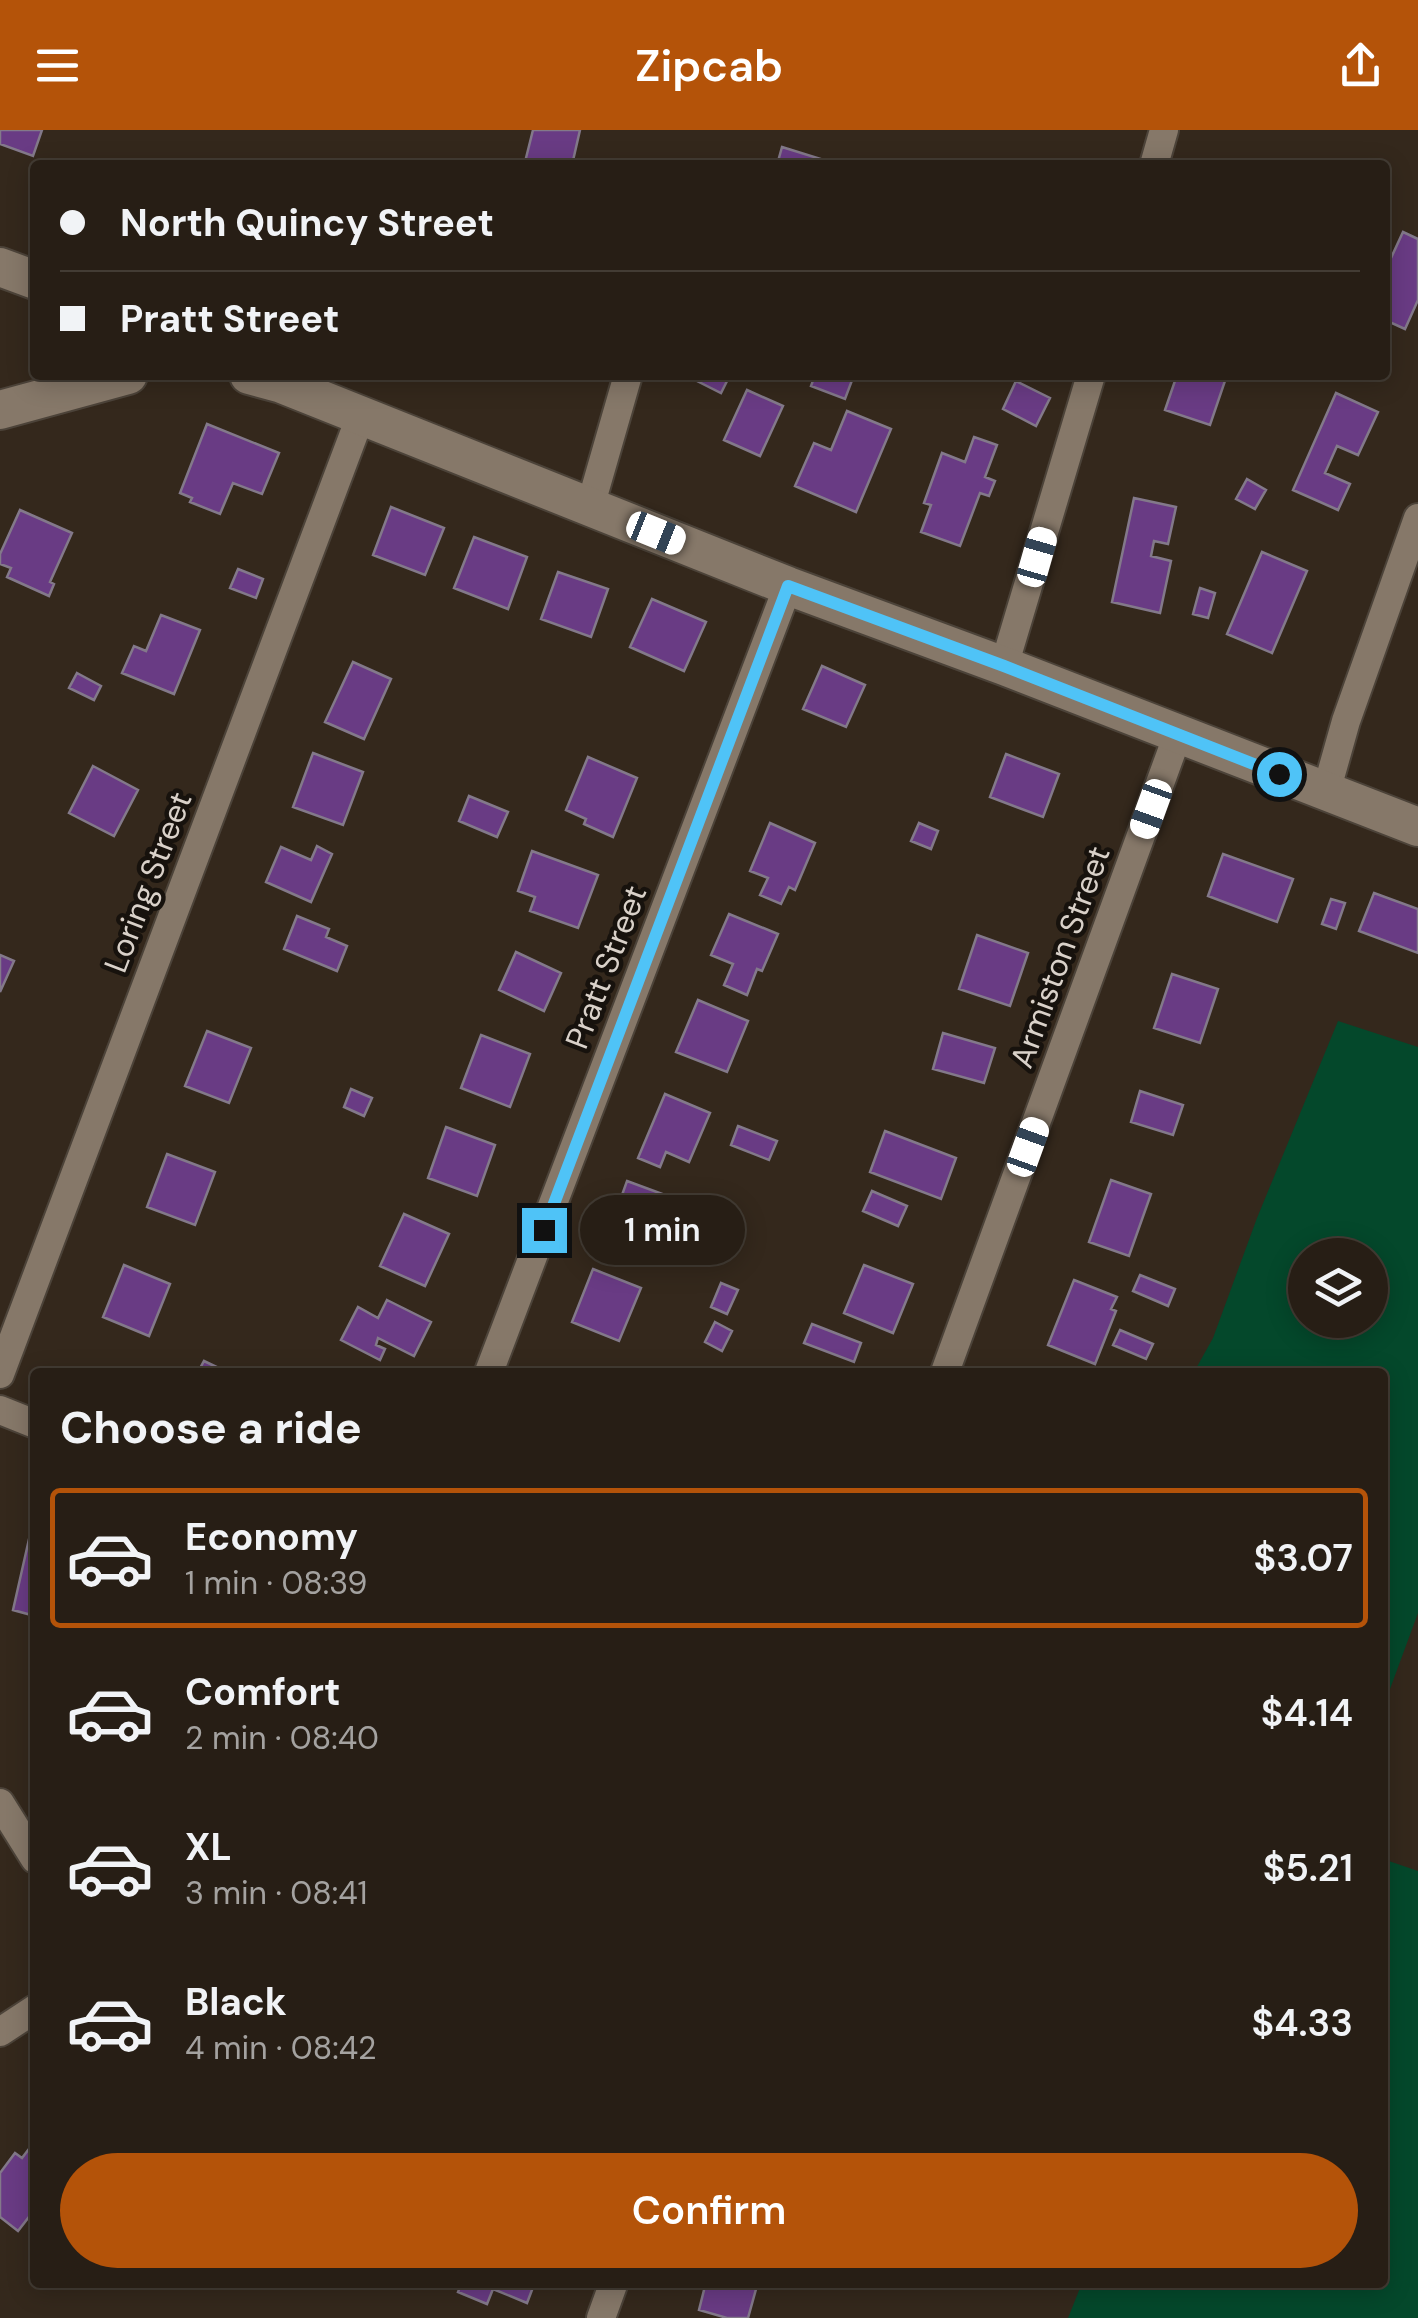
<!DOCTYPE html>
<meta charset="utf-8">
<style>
:root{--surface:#271e15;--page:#332b22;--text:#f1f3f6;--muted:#a4a2a0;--line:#433c34;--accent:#b45309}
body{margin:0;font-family:"DM Sans",sans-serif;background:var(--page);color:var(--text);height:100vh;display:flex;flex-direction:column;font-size:38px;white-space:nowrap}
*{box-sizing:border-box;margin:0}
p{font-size:32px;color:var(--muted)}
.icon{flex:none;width:55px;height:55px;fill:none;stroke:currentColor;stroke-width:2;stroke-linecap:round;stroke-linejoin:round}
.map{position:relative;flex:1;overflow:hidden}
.sheet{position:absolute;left:30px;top:1238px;width:1358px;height:920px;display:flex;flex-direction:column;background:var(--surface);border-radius:10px;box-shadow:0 5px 25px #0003,0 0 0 2px var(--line)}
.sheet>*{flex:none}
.guide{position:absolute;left:30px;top:30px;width:1360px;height:220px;border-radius:10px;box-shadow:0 5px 25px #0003,0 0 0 2px var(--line);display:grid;align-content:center;height:220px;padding:0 30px;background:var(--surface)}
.tools{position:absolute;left:1288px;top:1108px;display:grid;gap:20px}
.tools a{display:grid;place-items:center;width:100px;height:100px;border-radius:50%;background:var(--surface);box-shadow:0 5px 25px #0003,0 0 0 2px var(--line);font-size:50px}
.end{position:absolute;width:45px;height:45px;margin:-22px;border:12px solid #4fc3f7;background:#111;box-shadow:0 0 0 5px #111}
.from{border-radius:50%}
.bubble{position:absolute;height:70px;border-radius:35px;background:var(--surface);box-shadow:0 5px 25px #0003,0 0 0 2px var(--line);font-size:32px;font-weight:600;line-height:70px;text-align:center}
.car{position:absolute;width:30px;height:60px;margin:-30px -15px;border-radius:12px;box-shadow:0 0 8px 2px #0007;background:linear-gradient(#fff 24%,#345 0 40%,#fff 0 76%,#345 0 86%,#fff 0)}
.guide b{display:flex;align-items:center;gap:35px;height:95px;font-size:38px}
.guide b+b{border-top:2px solid var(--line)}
.guide i{width:25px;height:25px;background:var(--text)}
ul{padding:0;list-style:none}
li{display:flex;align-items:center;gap:30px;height:140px;margin:0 20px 15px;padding:0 10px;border:5px solid transparent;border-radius:10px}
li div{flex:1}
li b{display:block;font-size:38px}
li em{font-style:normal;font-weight:600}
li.active{border-color:var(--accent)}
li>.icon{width:90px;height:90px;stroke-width:1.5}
h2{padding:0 30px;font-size:45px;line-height:120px}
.button{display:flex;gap:20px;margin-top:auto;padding:20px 30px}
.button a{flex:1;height:115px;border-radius:60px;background:var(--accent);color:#fff;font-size:40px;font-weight:600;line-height:115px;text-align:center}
header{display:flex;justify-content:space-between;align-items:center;height:130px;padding:0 30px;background:var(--accent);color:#fff;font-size:45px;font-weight:600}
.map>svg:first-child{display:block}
.green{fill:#04482b;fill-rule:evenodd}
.building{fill:#693b84;stroke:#83798a;stroke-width:2.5}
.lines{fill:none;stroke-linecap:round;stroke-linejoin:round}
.minor-casing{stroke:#4c4339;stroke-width:32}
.secondary-casing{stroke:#4c4339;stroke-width:42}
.minor{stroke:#867869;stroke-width:28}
.secondary{stroke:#867869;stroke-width:38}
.route{stroke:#4fc3f7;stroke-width:12}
.labels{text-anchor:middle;stroke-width:9;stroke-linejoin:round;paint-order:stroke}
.street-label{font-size:32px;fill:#d9d1c9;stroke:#17120d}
</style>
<header><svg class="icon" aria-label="menu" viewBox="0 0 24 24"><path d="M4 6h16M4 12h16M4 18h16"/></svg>Zipcab<svg class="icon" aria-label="share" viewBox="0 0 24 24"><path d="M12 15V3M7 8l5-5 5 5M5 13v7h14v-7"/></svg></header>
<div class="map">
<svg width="1418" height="2188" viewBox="0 0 1418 2188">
<rect width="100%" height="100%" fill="#34281c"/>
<path class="green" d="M 1338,891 L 1418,917 L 1418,1483 L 1383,1578 L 1382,1242 L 1194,1242 L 1213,1208 L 1257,1088 ZM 1370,1125 L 1370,1190 L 1305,1190 L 1305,1125 Z
M 1383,1729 L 1418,1741 L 1418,2188 L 1068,2188 L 1080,2158 L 1077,2153 L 1382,2152 Z"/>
<path class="building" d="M 0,0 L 42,0 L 33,26 L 0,14 Z
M 533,0 L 580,0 L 572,35 L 555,35 L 526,28 Z
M 782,17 L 824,30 L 822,35 L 777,35 Z
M 1403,102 L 1418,109 L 1418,170 L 1405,199 L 1385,190 L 1385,141 Z
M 685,245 L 730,245 L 721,263 Z
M 815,245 L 854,245 L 845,269 L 811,256 Z
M 1177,245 L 1227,245 L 1210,295 L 1165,280 Z
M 1016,251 L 1050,268 L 1036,296 L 1003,279 Z
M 747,260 L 783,276 L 760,326 L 724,310 Z
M 1336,263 L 1378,282 L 1358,325 L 1337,316 L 1325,343 L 1350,354 L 1338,380 L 1293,360 Z
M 847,281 L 891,299 L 856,382 L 795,356 L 814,313 L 831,320 Z
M 207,294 L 279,323 L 262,364 L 233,353 L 220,384 L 190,372 L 192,368 L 180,363 Z
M 974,307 L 997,315 L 985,347 L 995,351 L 989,366 L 980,363 L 960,416 L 921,402 L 931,375 L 924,373 L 942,323 L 965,332 Z
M 1247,349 L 1266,360 L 1255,379 L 1236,369 Z
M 1134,368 L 1176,377 L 1168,414 L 1154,411 L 1151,426 L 1171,431 L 1160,483 L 1112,472 Z
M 391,377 L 444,398 L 425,445 L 373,425 Z
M 20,380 L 72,403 L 50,452 L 54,454 L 49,466 L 7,447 L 11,438 L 0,434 L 0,424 Z
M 474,407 L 527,427 L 508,479 L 454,458 Z
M 1262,422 L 1307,441 L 1272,523 L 1227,504 Z
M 238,439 L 263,449 L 256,468 L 230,458 Z
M 558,442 L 608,459 L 591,507 L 541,489 Z
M 1200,458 L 1215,463 L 1208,488 L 1193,484 Z
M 652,469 L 706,492 L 684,541 L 630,517 Z
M 161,485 L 200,500 L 174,564 L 122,543 L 134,516 L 146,521 Z
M 353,532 L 391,549 L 364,609 L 325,592 Z
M 822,536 L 865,555 L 846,597 L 803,579 Z
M 77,543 L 101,556 L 94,570 L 69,558 Z
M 313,623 L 363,642 L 343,695 L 293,677 Z
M 1006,624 L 1059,644 L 1043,687 L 990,667 Z
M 588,627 L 637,648 L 613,707 L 584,694 L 586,689 L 566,680 Z
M 93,636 L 138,660 L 114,706 L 69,683 Z
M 469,666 L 508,682 L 497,707 L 459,691 Z
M 770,693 L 815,713 L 795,760 L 789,757 L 781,774 L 760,765 L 768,748 L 750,741 Z
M 919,693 L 938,701 L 931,719 L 911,711 Z
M 317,716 L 332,724 L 311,772 L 266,752 L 281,717 L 311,730 Z
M 532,721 L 598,745 L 578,798 L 530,781 L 535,767 L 518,761 Z
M 1223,724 L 1293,749 L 1277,792 L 1208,766 Z
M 1374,763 L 1418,779 L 1418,823 L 1359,801 Z
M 1331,769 L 1345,773 L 1336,799 L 1322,794 Z
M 729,784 L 778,804 L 762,841 L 757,839 L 747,865 L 724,855 L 733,834 L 711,825 Z
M 297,786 L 329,799 L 326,807 L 347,816 L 337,841 L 284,819 Z
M 977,805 L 1028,823 L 1010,876 L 959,859 Z
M 516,822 L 561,843 L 544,881 L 499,860 Z
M 0,825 L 14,831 L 0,862 Z
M 1172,844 L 1218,859 L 1200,913 L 1154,898 Z
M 698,870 L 748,891 L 727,942 L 676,922 Z
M 207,901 L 251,918 L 229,973 L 185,956 Z
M 943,903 L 995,918 L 984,953 L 933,939 Z
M 481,905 L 530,924 L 510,977 L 461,958 Z
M 351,959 L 372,968 L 364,986 L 344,977 Z
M 1140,961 L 1183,975 L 1173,1005 L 1131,992 Z
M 665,964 L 710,983 L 689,1032 L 666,1022 L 660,1037 L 638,1028 Z
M 738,996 L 777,1011 L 769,1030 L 731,1015 Z
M 446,997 L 495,1015 L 477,1066 L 428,1048 Z
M 885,1001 L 956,1028 L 941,1069 L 870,1042 Z
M 167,1024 L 215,1042 L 195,1095 L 147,1077 Z
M 1111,1050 L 1151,1064 L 1129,1126 L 1089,1112 Z
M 627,1051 L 676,1069 L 656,1122 L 608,1104 Z
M 872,1061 L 907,1076 L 898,1096 L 863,1081 Z
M 404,1084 L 449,1104 L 425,1156 L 380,1136 Z
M 124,1135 L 170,1154 L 149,1206 L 103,1187 Z
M 864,1135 L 913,1154 L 893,1203 L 844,1183 Z
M 593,1139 L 641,1158 L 619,1211 L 572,1192 Z
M 1140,1145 L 1175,1159 L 1168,1176 L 1133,1161 Z
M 1074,1150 L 1117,1167 L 1111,1179 L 1116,1181 L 1095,1234 L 1048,1215 Z
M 721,1153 L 738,1160 L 727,1184 L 711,1177 Z
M 387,1170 L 431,1192 L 414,1226 L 378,1208 L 376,1215 L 385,1219 L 380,1230 L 341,1210 L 358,1177 L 378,1188 Z
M 715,1192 L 732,1201 L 722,1221 L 705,1212 Z
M 812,1194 L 861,1213 L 854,1232 L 804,1213 Z
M 1120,1200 L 1153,1214 L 1146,1229 L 1113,1215 Z
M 204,1231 L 227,1242 L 198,1242 Z
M 34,1387 L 35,1387 L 35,1486 L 13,1480 Z
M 35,2011 L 35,2079 L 18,2101 L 0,2087 L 0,2043 L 15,2023 L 22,2028 Z
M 462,2152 L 535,2152 L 527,2173 L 493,2159 L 487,2174 L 458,2162 Z
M 706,2152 L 758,2152 L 748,2188 L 727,2188 L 699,2180 Z"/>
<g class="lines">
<defs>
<path id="minor" d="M 1154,35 L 1164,0
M 590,377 L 628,245
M 1004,536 L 1091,245
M 1326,662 L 1346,591 L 1418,388
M 489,1242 L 788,456
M 945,1242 L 1178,604
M 0,1244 L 361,285
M 0,1280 L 35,1294
M 0,1673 L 35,1729
M 0,1902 L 35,1879
M 601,2188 L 614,2152"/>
<path id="secondary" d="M 0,137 L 35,150
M 249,245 L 282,254 L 788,456 L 1004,536 L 1418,697
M 0,280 L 128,245"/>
</defs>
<use href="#minor" class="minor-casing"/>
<use href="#secondary" class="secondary-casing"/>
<use href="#minor" class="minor"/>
<use href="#secondary" class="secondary"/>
</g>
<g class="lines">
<path class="route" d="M 544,1100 L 788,456 L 1004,536 L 1279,644"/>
</g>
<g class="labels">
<g class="street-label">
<text transform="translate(148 752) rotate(-69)" y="11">Loring Street</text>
<text transform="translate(1060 827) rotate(-70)" y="11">Armiston Street</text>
<text transform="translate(606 837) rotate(-69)" y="11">Pratt Street</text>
</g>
</g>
</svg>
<div class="tools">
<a><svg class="icon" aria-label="layers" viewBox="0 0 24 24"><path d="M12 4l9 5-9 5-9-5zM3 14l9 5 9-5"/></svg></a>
</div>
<i class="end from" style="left:1279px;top:644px"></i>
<i class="end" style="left:544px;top:1100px"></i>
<div class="bubble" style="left:580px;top:1065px;width:165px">1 min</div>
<i class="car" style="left:656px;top:403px;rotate:112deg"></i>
<i class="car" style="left:1037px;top:427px;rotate:16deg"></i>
<i class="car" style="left:1151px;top:679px;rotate:200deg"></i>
<i class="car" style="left:1028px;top:1017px;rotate:20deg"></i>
<div class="guide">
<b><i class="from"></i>North Quincy Street</b>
<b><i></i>Pratt Street</b>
</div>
<section class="sheet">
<h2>Choose a ride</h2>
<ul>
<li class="active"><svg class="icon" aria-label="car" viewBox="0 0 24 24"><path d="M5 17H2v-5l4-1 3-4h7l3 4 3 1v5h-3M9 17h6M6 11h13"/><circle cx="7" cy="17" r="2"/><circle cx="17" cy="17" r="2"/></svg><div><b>Economy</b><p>1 min · 08:39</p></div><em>$3.07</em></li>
<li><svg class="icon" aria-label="car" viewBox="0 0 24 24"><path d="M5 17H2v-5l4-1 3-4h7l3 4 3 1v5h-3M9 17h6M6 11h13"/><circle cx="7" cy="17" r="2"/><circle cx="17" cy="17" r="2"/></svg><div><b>Comfort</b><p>2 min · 08:40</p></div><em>$4.14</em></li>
<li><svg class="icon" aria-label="car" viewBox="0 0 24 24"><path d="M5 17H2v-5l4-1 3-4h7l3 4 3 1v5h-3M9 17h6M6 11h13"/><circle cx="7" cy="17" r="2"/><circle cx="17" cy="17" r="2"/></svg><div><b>XL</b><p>3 min · 08:41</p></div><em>$5.21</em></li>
<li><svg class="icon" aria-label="car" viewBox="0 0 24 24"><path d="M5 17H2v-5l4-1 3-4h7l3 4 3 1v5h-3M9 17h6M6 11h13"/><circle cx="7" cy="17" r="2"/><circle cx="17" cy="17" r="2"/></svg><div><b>Black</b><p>4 min · 08:42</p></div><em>$4.33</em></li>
</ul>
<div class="button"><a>Confirm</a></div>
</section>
</div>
